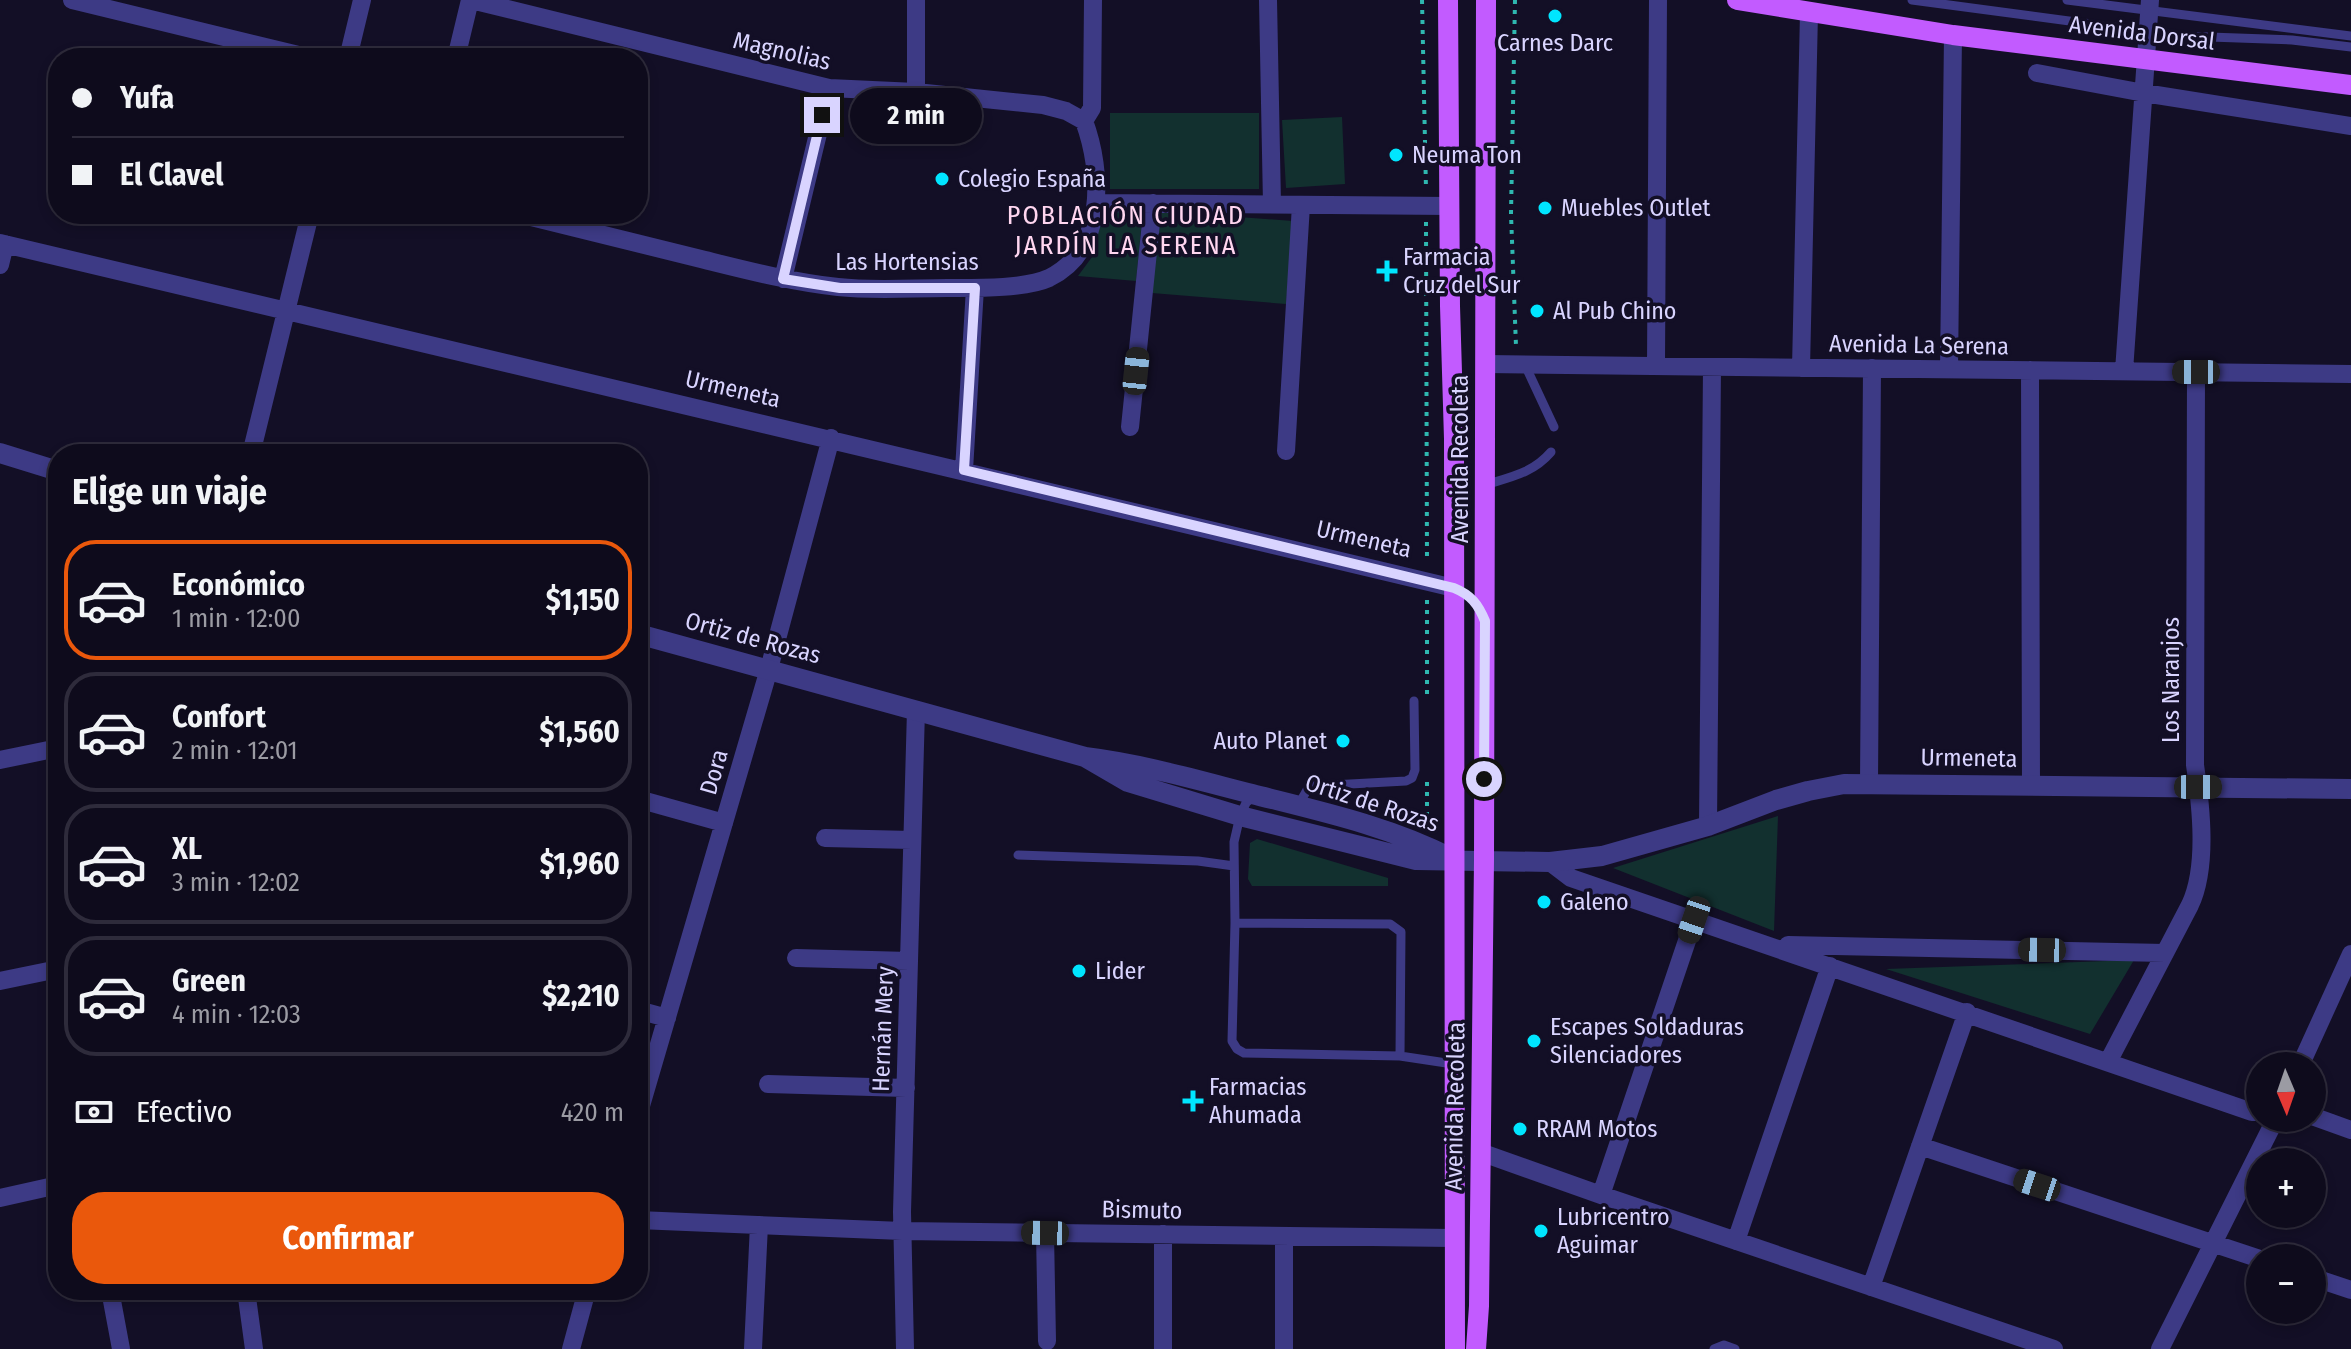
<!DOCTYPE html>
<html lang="es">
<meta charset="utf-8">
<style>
:root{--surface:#0e0b1c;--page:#1c1929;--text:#f1f3f6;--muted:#9b9ba3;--line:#2e2b3b;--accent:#ea580c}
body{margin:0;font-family:"Fira Sans Condensed",sans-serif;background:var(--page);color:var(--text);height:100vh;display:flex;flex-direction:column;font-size:30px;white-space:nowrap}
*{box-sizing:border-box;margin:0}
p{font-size:26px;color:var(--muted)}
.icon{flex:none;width:44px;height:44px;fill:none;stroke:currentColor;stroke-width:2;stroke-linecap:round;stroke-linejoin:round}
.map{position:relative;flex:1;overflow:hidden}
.details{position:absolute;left:48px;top:444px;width:600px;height:856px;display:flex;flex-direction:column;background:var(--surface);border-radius:32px;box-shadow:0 4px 12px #0003,0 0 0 2px var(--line)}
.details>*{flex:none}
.hud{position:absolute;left:48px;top:48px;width:600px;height:176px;border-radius:32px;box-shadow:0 4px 12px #0003,0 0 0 2px var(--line);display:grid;align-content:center;height:176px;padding:0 24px;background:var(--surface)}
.needle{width:52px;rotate:178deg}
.controls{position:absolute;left:2246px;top:1052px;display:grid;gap:16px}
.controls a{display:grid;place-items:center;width:80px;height:80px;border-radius:50%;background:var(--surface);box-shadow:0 4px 12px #0003,0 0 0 2px var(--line);font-size:40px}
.end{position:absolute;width:36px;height:36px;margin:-18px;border:10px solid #d9d4ff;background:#111;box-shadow:0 0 0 4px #111}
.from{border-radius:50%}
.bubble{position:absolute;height:56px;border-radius:28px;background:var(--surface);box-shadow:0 4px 12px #0003,0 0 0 2px var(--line);font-size:26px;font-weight:700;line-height:56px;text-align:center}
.car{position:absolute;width:24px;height:48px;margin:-24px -12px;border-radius:10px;box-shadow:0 0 6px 2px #0007;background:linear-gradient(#222 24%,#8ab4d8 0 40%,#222 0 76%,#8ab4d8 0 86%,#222 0)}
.hud b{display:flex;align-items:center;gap:28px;height:76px;font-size:30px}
.hud b+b{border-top:2px solid var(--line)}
.hud i{width:20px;height:20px;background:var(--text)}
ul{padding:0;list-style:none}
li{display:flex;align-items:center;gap:24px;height:120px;margin:0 16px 12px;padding:0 8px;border:4px solid var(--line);border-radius:32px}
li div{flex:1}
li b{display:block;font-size:30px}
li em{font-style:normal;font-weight:700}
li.selected{border-color:var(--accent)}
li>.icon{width:72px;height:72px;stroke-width:1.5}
h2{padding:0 24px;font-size:36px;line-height:96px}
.pay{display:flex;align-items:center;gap:20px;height:88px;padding:0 24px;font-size:30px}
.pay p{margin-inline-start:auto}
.cta{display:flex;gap:16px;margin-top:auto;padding:16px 24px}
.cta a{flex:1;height:92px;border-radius:32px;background:var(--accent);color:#fff;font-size:32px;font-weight:700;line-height:92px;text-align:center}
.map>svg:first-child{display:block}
.green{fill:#12302f}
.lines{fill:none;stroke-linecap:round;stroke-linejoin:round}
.path{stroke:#2fb8b0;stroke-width:4;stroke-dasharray:4 6;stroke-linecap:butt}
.service{stroke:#3d3a85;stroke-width:9}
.minor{stroke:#3d3a85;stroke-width:18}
.tertiary{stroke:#3d3a85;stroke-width:20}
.primary{stroke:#c25bff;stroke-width:20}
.route{stroke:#d9d4ff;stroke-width:10}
.poi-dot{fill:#00e5ff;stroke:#130f26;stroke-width:3}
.labels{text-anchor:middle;stroke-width:7;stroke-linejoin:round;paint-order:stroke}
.street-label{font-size:24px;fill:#d9d4ff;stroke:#130f26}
.poi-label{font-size:24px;fill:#d9d4ff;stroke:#130f26;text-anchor:start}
.neighbourhood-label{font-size:26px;letter-spacing:2px;fill:#ffd6f0;stroke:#130f26}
</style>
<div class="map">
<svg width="2351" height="1349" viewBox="0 0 2351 1349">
<rect width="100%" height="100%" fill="#130f26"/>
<path class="green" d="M 1110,113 L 1259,113 L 1259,189 L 1110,189 Z
M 1342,117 L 1345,184 L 1286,188 L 1282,120 Z
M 1099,207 L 1143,211 L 1136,281 L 1078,276 L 1095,253 Z
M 1159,211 L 1293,221 L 1286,304 L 1152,293 Z
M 1778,816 L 1774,931 L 1613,868 Z
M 1257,839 L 1388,878 L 1388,886 L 1252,886 L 1248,879 L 1250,843 Z
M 2134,960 L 2090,1034 L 1886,969 Z"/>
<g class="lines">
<path class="path" d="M 1422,0 L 1426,190
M 1515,0 L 1511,214 L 1516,346
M 1426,222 L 1427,562
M 1427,694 L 1427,598
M 1427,826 L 1427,782"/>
<path class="service" d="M 1912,0 L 2181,36 L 2292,40 L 2351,47
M 2067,0 L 2351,36
M 1525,365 L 1554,427
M 1485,485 C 1511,477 1533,473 1551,452
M 1255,795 L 1246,803 L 1240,816 L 1234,842 L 1235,923 L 1232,1041 L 1237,1049 L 1244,1053 L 1400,1056 L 1453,1064
M 1299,804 L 1307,790 L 1313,786 L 1406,781 L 1412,778 L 1415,770 L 1414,701
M 1018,855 L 1198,861 L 1234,866
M 1235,923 L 1390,924 L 1401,932 L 1400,1056
M 1714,1349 L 1724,1345 L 1735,1349"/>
<path class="minor" d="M 72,0 L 311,58
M 471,0 L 829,88 L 916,92 L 1043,105 L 1066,111 L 1084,121
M 1268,0 L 1272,204
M 348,58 L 362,0
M 456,58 L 470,0
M 2037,73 L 2144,93 L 2351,126
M 916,92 L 916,0
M 1084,121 L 1092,108 L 1093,0
M 1096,203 L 1449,206
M 519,214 C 579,229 640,244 701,259 C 746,270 791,282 838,287 C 873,291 911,288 947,288 C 974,288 1025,289 1049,278 C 1106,250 1103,172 1084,121
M 0,243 L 1454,588
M 0,265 L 5,244
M 783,279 L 829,88
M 1486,364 L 2351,374
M 1656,366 L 1658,0
M 1801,368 L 1809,13
M 1949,369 L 1953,35
M 2030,370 L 2031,785
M 2124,371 L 2150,0
M 1130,427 L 1153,203
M 1286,451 L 1301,205
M 251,454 L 310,214
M 964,470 L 975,288
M 0,760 L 58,748
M 1869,783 L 1872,368
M 638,799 L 724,823
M 1708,826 L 1712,367
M 825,838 L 912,840
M 1550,862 L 1571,878 L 2252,1112 L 2260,1112
M 1788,945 L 2165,953
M 796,958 L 909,961
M 0,981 L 58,969
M 638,1010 L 667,1018
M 2108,1062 L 2190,905 C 2208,867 2201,806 2195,765 L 2196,372
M 2300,1066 L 2351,954
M 768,1084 L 906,1088
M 638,1116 L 769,669 L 831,438
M 2312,1116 L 2351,1130
M 1920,1146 L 2260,1259
M 1480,1152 L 1601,1195 L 2054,1349
M 1601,1195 L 1694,920
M 0,1198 L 58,1185
M 638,1220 L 902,1231 L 1453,1238
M 1045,1233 L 1047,1341
M 1736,1241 L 1830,966
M 2312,1277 L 2351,1290
M 1871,1287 L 1967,1012
M 110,1290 L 121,1349
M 246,1290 L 254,1349
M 571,1349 L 587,1290
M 753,1349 L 759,1225
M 905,1349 L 902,1212 L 916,710
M 1163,1349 L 1163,1234
M 1284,1349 L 1284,1237
M 2160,1349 L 2276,1118"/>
<path class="tertiary" d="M 0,453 L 58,471
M 638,634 L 1085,757 C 1142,764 1197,780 1252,794 C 1319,811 1389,826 1451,858
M 1085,757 L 1128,782 L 1240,816 L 1416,860 L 1550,862 L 1602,856 L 1708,826 L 1776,800 L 1808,791 L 1844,784 L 2351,789"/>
<path class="primary" d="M 1448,0 L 1450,306 L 1454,439 L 1455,1349
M 1737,0 L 1953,35 L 2351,85
M 1476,1349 L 1479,1306 L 1484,860 L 1486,0"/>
</g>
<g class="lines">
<path class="route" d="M 822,115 L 783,279 L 840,288 L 975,288 L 964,470 L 1454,588 C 1471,595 1478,604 1485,621 L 1484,779"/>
</g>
<g class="poi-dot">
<circle cx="1555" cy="16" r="8"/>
<circle cx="1396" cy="155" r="8"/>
<circle cx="942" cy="179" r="8"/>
<circle cx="1545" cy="208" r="8"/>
<path d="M1383 259h8v8h8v8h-8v8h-8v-8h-8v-8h8z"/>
<circle cx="1537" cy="311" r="8"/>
<circle cx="1343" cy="741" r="8"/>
<circle cx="1544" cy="902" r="8"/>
<circle cx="1079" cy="971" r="8"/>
<circle cx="1534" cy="1041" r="8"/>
<path d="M1189 1089h8v8h8v8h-8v8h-8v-8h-8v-8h8z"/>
<circle cx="1520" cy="1129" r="8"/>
<circle cx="1541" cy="1231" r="8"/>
</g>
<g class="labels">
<g class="street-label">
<text transform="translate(2142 33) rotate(7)" y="8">Avenida Dorsal</text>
<text transform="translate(782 51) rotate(13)" y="8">Magnolias</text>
<text x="907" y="270">Las Hortensias</text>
<text transform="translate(1919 345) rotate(1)" y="8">Avenida La Serena</text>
<text transform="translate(733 389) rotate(13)" y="8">Urmeneta</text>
<text transform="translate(1460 459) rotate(-90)" y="8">Avenida Recoleta</text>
<text transform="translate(1364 539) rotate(13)" y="8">Urmeneta</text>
<text transform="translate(753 638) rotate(15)" y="8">Ortiz de Rozas</text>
<text transform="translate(2171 680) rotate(-90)" y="8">Los Naranjos</text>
<text transform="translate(1969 758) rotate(1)" y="8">Urmeneta</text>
<text transform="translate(714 772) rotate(-74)" y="8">Dora</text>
<text transform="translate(1372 803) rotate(18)" y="8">Ortiz de Rozas</text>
<text transform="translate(883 1029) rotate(-88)" y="8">Hernán Mery</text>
<text transform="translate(1455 1106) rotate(-89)" y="8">Avenida Recoleta</text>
<text transform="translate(1142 1210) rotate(1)" y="8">Bismuto</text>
</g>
<g class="poi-label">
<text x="1555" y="51" text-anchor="middle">Carnes Darc</text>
<text x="1412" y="163">Neuma Ton</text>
<text x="958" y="187">Colegio España</text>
<text x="1561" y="216">Muebles Outlet</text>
<text x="1403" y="265">Farmacia<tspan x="1403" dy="28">Cruz del Sur</tspan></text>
<text x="1553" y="319">Al Pub Chino</text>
<text x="1327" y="749" text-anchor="end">Auto Planet</text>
<text x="1560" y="910">Galeno</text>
<text x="1095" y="979">Lider</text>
<text x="1550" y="1035">Escapes Soldaduras<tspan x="1550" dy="28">Silenciadores</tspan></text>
<text x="1209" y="1095">Farmacias<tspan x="1209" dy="28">Ahumada</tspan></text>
<text x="1536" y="1137">RRAM Motos</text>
<text x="1557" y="1225">Lubricentro<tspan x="1557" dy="28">Aguimar</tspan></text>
</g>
<g class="neighbourhood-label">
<text x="1126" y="224">POBLACIÓN CIUDAD<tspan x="1126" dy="30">JARDÍN LA SERENA</tspan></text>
</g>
</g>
</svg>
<div class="controls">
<a><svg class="needle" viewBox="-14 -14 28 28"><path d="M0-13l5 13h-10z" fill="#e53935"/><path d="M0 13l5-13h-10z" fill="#9b9ba3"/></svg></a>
<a>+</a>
<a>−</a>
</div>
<i class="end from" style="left:1484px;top:779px"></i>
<i class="end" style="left:822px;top:115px"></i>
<div class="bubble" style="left:850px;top:88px;width:132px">2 min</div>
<i class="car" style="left:1136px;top:371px;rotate:6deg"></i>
<i class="car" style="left:2196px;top:372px;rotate:270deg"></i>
<i class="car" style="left:2198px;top:787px;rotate:90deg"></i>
<i class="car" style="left:1694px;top:920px;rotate:199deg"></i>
<i class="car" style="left:2042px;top:950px;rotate:271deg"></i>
<i class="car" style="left:2037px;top:1185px;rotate:288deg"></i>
<i class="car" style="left:1045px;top:1233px;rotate:271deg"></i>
<div class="hud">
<b><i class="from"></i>Yufa</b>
<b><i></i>El Clavel</b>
</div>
<section class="details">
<h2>Elige un viaje</h2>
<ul>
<li class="selected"><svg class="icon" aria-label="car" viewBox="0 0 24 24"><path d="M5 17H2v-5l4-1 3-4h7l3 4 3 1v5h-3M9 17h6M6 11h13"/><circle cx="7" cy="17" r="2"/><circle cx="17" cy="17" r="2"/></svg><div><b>Económico</b><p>1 min · 12:00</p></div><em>$1,150</em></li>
<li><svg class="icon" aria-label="car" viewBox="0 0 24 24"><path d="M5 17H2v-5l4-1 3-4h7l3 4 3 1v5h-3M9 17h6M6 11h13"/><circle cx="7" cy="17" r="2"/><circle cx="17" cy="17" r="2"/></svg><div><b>Confort</b><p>2 min · 12:01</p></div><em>$1,560</em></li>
<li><svg class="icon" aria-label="car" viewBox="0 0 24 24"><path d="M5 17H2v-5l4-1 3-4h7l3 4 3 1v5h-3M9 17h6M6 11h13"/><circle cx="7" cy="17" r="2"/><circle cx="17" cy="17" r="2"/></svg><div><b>XL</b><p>3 min · 12:02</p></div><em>$1,960</em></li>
<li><svg class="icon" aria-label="car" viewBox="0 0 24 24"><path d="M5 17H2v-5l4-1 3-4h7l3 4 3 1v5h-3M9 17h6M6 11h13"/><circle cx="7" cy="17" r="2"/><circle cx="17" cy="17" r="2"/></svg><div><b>Green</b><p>4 min · 12:03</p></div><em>$2,210</em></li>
</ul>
<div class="pay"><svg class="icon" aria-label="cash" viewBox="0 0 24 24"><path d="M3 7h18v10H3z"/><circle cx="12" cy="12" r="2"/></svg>Efectivo<p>420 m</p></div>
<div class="cta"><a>Confirmar</a></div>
</section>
</div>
